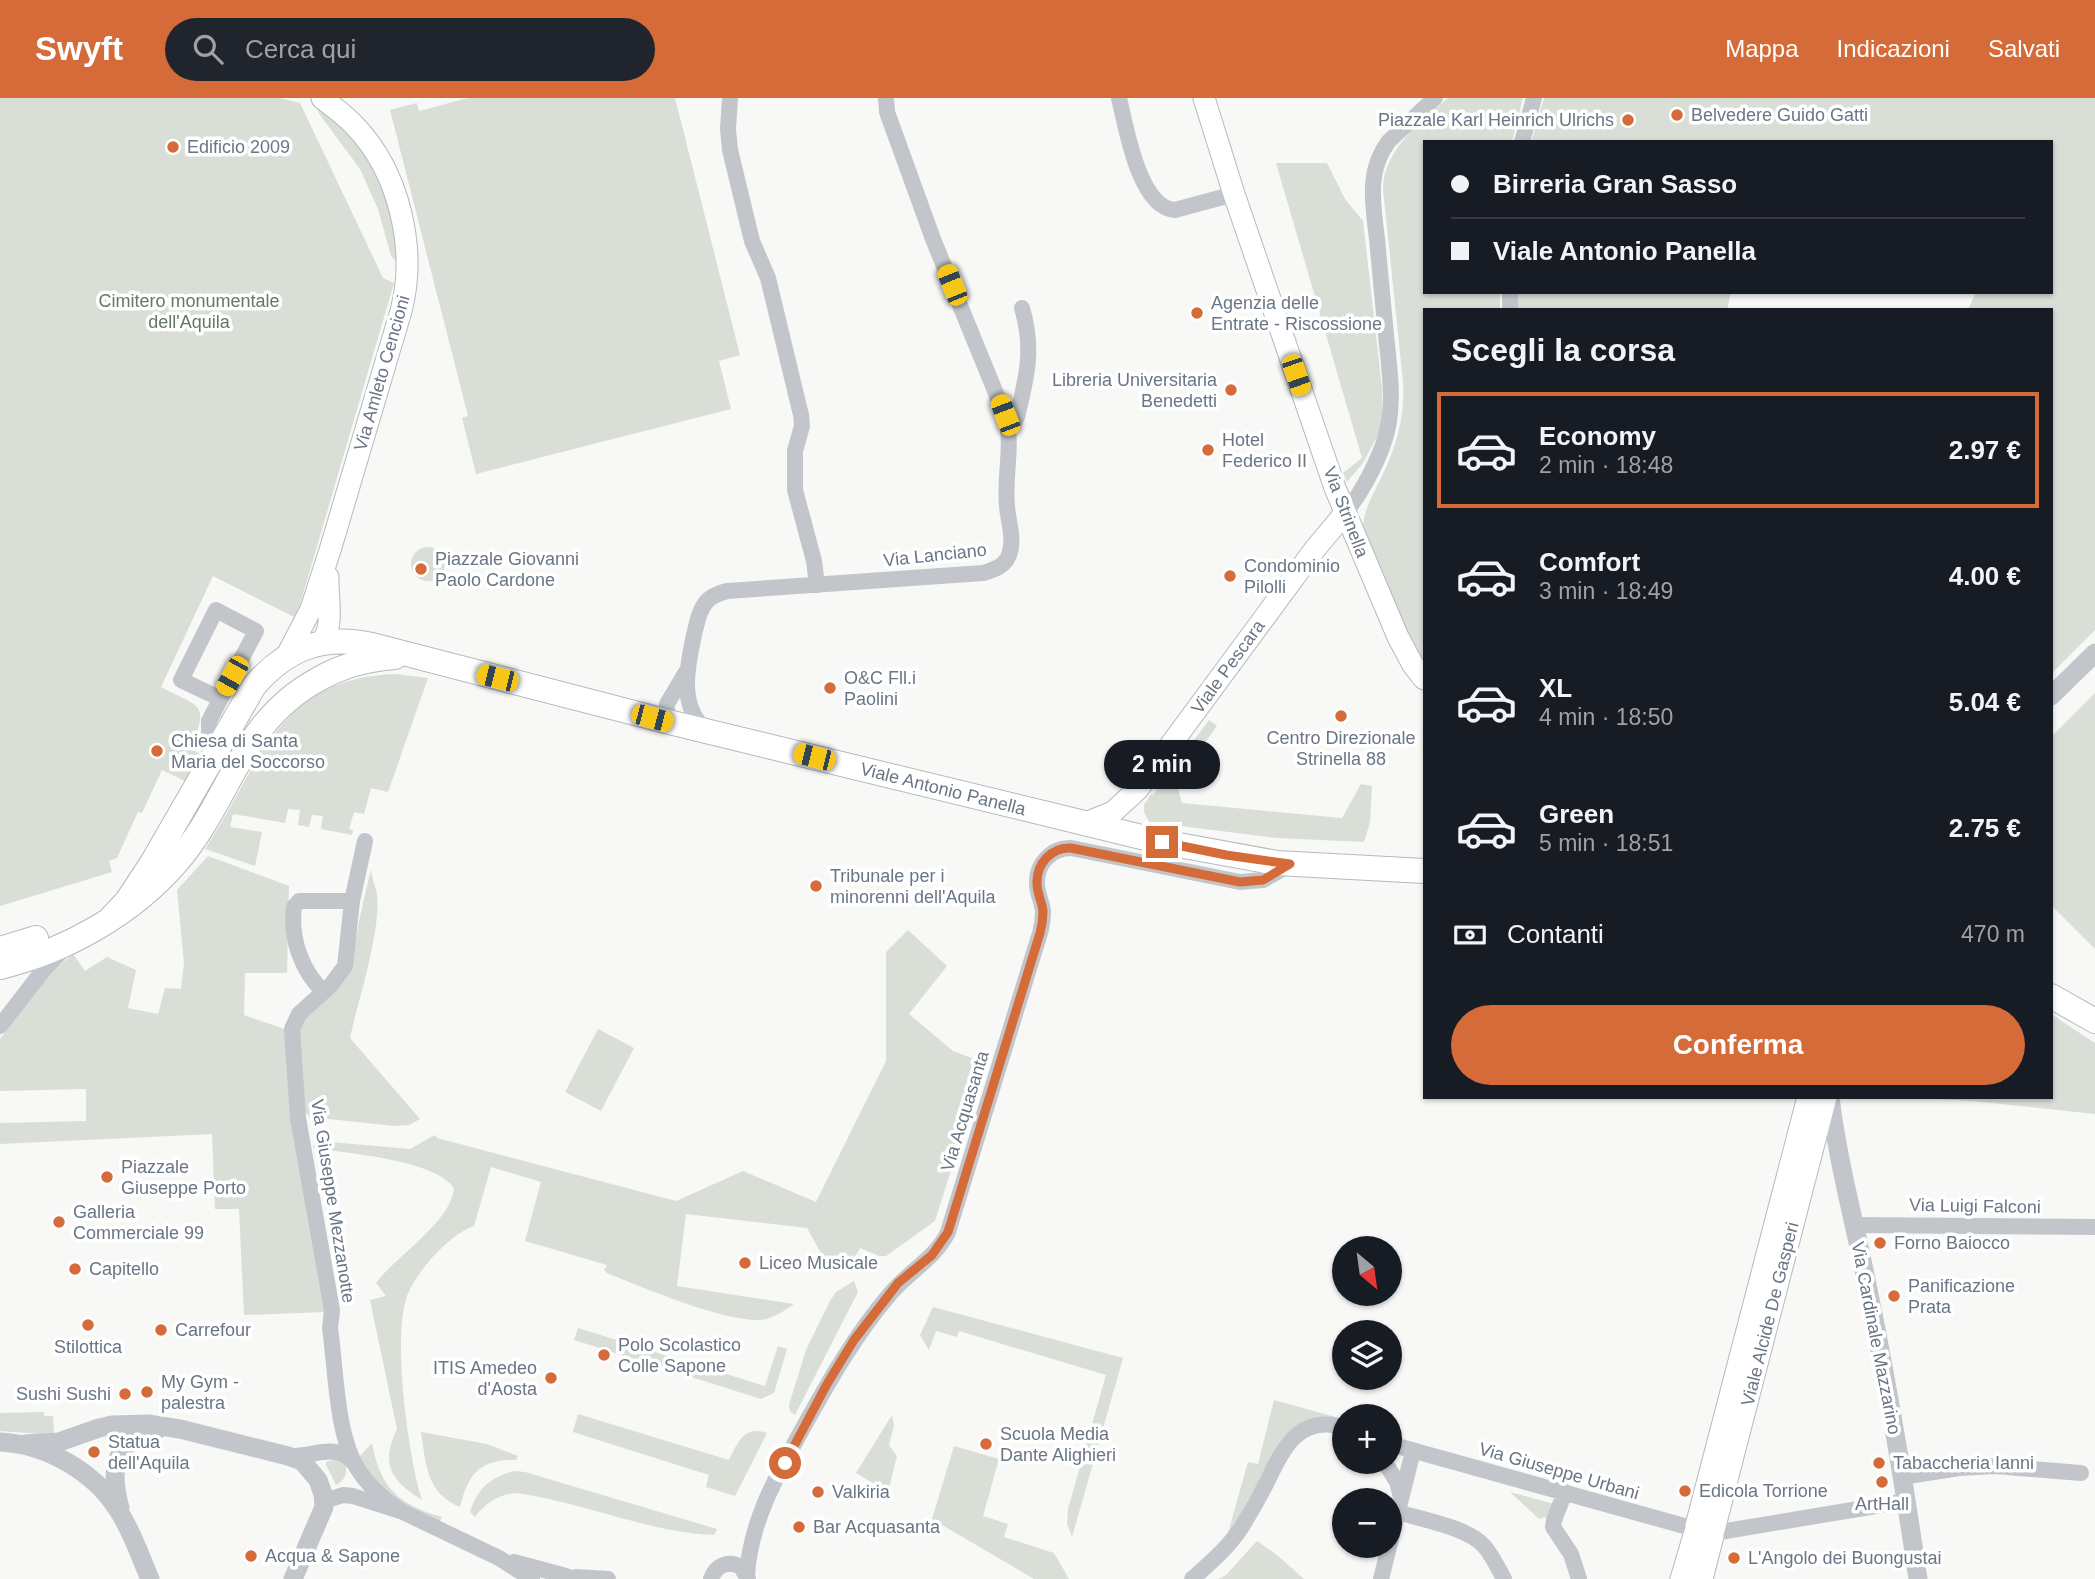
<!DOCTYPE html>
<html lang="it">
<meta charset="utf-8">
<style>
:root{--surface:#171b24;--page:#20242c;--text:#f1f3f6;--muted:#9ea1a6;--line:#363941;--accent:#d46b39}
body{margin:0;font-family:Arial,sans-serif;background:var(--page);color:var(--text);height:100vh;display:flex;flex-direction:column;font-size:26px;white-space:nowrap}
*{box-sizing:border-box;margin:0}
p{font-size:23px;color:var(--muted)}
.icon{flex:none;width:38px;height:38px;fill:none;stroke:currentColor;stroke-width:2;stroke-linecap:round;stroke-linejoin:round}
.map{position:relative;flex:1;overflow:hidden}
.panel{position:absolute;left:1423px;top:210px;width:630px;height:791px;display:flex;flex-direction:column;background:var(--surface);border-radius:0px;box-shadow:0 2px 5px #0004}
.panel>*{flex:none}
.banner{position:absolute;left:1423px;top:42px;width:630px;height:154px;border-radius:0px;box-shadow:0 2px 5px #0004;display:grid;align-content:center;height:154px;padding:0 28px;background:var(--surface)}
.needle{width:46px;rotate:151deg}
.buttons{position:absolute;left:1332px;top:1138px;display:grid;gap:14px}
.buttons a{display:grid;place-items:center;width:70px;height:70px;border-radius:50%;background:var(--surface);box-shadow:0 2px 5px #0004;font-size:35px}
.end{position:absolute;width:32px;height:32px;margin:-16px;border:9px solid #d46b39;background:#fff;box-shadow:0 0 0 4px #fff}
.from{border-radius:50%}
.bubble{position:absolute;height:49px;border-radius:24px;background:var(--surface);box-shadow:0 2px 5px #0004;font-size:23px;font-weight:600;line-height:49px;text-align:center}
.car{position:absolute;width:21px;height:42px;margin:-21px -10px;border-radius:9px;box-shadow:0 0 5px 2px #0007;background:linear-gradient(#f5c518 24%,#345 0 40%,#f5c518 0 76%,#345 0 86%,#f5c518 0)}
.banner b{display:flex;align-items:center;gap:24px;height:66px;font-size:26px}
.banner b+b{border-top:2px solid var(--line)}
.banner i{width:18px;height:18px;background:var(--text)}
ul{padding:0;list-style:none}
li{display:flex;align-items:center;gap:21px;height:116px;margin:0 14px 10px;padding:0 14px;border:4px solid transparent;border-radius:0px}
li div{flex:1}
li b{display:block;font-size:26px}
li em{font-style:normal;font-weight:600}
li.active{border-color:var(--accent)}
li>.icon{width:63px;height:63px;stroke-width:1.5}
h2{padding:0 28px;font-size:32px;line-height:84px}
.pay{display:flex;align-items:center;gap:18px;height:77px;padding:0 28px;font-size:26px}
.pay p{margin-inline-start:auto}
.cta{display:flex;gap:14px;margin-top:auto;padding:14px 28px}
.cta a{flex:1;height:80px;border-radius:42px;background:var(--accent);color:#fff;font-size:28px;font-weight:600;line-height:80px;text-align:center}
header{display:flex;align-items:center;gap:42px;box-sizing:border-box;height:98px;padding:0 35px;background:var(--accent);color:#fff}
header strong{font-size:33px}
nav{display:flex;gap:38px;margin-inline-start:auto;font-size:24px}
.search{width:490px;height:63px;background:var(--page);display:flex;align-items:center;gap:18px;box-sizing:border-box;padding:0 24px;border-radius:38px;color:var(--muted);font-size:26px}
.map>svg:first-child{display:block}
.green{fill:#d9ded7}
.lines{fill:none;stroke-linecap:round;stroke-linejoin:round}
.secondary-casing{stroke:#b5b9bd;stroke-width:23}
.primary-casing{stroke:#b6b9bd;stroke-width:26}
.minor{stroke:#c2c5c9;stroke-width:16}
.tertiary{stroke:#c2c5c9;stroke-width:19}
.secondary{stroke:#fff;stroke-width:21}
.primary{stroke:#fff;stroke-width:24}
.route{stroke:#d46b39;stroke-width:9}
.poi-dot{fill:#d46b39;stroke:#fff;stroke-width:2.5}
.labels{text-anchor:middle;stroke-width:7;stroke-linejoin:round;paint-order:stroke}
.poi-label{font-size:18px;fill:#6a7684;stroke:#fff;text-anchor:start}
.park-label{font-size:18px;fill:#667764;stroke:#fff}
.street-label{font-size:18px;fill:#6a7684;stroke:#fff}
</style>
<header>
<strong>Swyft</strong>
<div class="search"><svg class="icon" aria-label="search" viewBox="0 0 24 24"><circle cx="10" cy="10" r="6"/><path d="M15 15l6 6"/></svg>Cerca qui</div>
<nav><a>Mappa</a><a>Indicazioni</a><a>Salvati</a></nav>
</header>
<div class="map">
<svg width="2095" height="1481" viewBox="0 0 2095 1481">
<rect width="100%" height="100%" fill="#f8f8f6"/>
<path class="green" d="M 0,0 L 280,0 L 300,5 L 383,180 L 394,185 L 296,520 L 213,478 L 161,589 C 199,610 211,603 190,651 L 199,655 L 185,683 L 162,672 L 142,715 L 138,714 L 117,760 L 109,763 L 112,774 L 0,808 Z
M 468,0 L 675,0 L 740,257 L 719,263 L 731,311 L 476,376 L 462,320 L 468,318 L 390,12 L 417,5 L 419,13 Z
M 1448,0 L 1523,0 L 1512,44 L 1424,44 L 1424,194 L 1500,194 L 1500,212 L 1424,212 L 1424,563 L 1400,520 L 1363,429 C 1364,410 1374,395 1382,378 C 1397,347 1405,318 1403,284 L 1383,91 C 1384,50 1420,26 1448,0 Z
M 1544,0 L 2095,0 L 2095,532 L 2051,576 L 2051,212 L 1968,212 L 1976,194 L 2051,194 L 2051,44 L 1531,44 Z
M 314,5 C 365,45 399,100 397,165 L 391,158 L 378,111 L 360,71 L 320,17 Z
M 1276,65 L 1327,65 L 1345,101 L 1363,123 L 1382,290 L 1382,322 L 1379,335 L 1363,365 L 1347,384 L 1343,375 L 1362,360 Z
M 1518,194 L 1731,194 L 1727,212 L 1517,212 Z
M411 466a17 17 0 1 1 34 0a17 17 0 1 1-34 0Z
M 395,576 L 428,580 L 388,694 L 371,690 L 364,716 L 354,714 L 349,731 L 353,732 L 352,737 L 321,731 L 323,718 L 312,717 L 309,729 L 298,727 L 300,712 L 288,711 L 285,725 L 233,716 L 230,729 L 262,734 L 255,768 L 205,751 C 260,668 277,580 395,576 Z
M 2095,595 L 2095,851 L 2051,807 L 2051,639 Z
M 1209,622 L 1217,628 L 1176,684 L 1182,705 L 1342,720 L 1361,686 L 1372,688 L 1370,724 L 1364,744 L 1277,740 L 1149,724 L 1144,714 L 1144,707 L 1151,696 L 1153,697 Z
M 208,758 L 289,788 L 287,875 L 245,875 L 244,917 L 287,932 L 326,1214 L 244,1217 L 239,1111 L 215,1111 L 212,1036 L 0,1046 L 0,1025 L 86,1023 L 86,991 L 0,993 L 0,941 L 49,876 L 73,856 L 85,873 L 107,859 L 136,872 L 128,910 L 158,916 L 165,890 L 181,891 L 184,865 L 177,792 Z
M 371,771 C 372,782 376,789 377,797 C 381,833 358,903 350,940 L 420,1021 L 409,1027 L 394,1028 L 310,1019 L 303,1012 L 299,932 L 302,921 L 333,894 L 350,873 L 360,818 Z
M 908,832 L 947,868 L 909,916 L 953,953 L 985,965 L 935,1123 L 886,1158 L 879,1158 L 860,1150 L 850,1167 L 822,1157 L 807,1130 L 686,1116 L 677,1188 L 794,1206 C 784,1213 773,1221 760,1222 C 721,1223 644,1190 607,1175 L 604,1172 L 607,1167 L 525,1143 L 541,1084 L 491,1069 L 474,1128 C 449,1136 413,1177 406,1201 C 393,1244 408,1358 422,1402 C 391,1383 380,1366 397,1331 L 370,1202 L 386,1198 L 376,1185 C 395,1159 452,1123 454,1090 C 436,1062 346,1055 313,1050 L 315,1045 L 319,1043 L 410,1051 L 435,1037 L 437,1040 L 676,1103 L 743,1073 L 816,1104 L 886,963 L 886,854 Z
M 2051,916 L 2095,945 L 2095,1016 L 1972,1003 L 1902,999 L 2051,999 Z
M 598,931 L 634,950 L 601,1013 L 565,994 Z
M 854,1183 L 858,1194 L 795,1317 L 790,1313 L 789,1307 L 806,1252 L 830,1203 L 836,1194 Z
M 933,1209 L 1123,1260 L 1072,1439 L 1067,1425 L 1068,1411 L 1106,1277 L 959,1233 L 957,1239 L 936,1233 L 929,1252 L 920,1237 Z
M 578,1230 L 765,1288 L 778,1248 L 787,1251 L 774,1295 L 761,1301 L 574,1242 Z
M 1274,1302 L 1339,1320 L 1333,1320 L 1287,1336 L 1282,1341 L 1241,1415 L 1228,1435 L 1248,1364 L 1258,1366 Z
M 44,1314 L 44,1318 L 53,1318 L 54,1337 L 0,1333 L 0,1315 Z
M 578,1316 L 729,1362 C 738,1344 744,1327 767,1335 L 735,1398 L 706,1389 L 709,1377 L 573,1334 Z
M 892,1317 L 894,1328 L 889,1347 L 897,1358 L 888,1394 L 856,1375 Z
M 421,1334 L 487,1346 L 518,1358 L 516,1362 C 479,1361 468,1377 460,1409 C 426,1395 426,1366 421,1334 Z
M 372,1345 C 380,1390 399,1407 442,1419 L 439,1426 C 405,1408 378,1394 359,1359 Z
M 954,1348 L 999,1361 L 983,1418 L 1008,1426 L 1004,1439 L 1054,1455 L 1069,1481 L 1034,1481 L 932,1421 Z
M 336,1361 L 345,1366 C 348,1376 345,1382 336,1387 L 326,1367 L 326,1364 Z
M 514,1373 L 525,1374 L 717,1431 L 714,1437 C 646,1434 583,1404 516,1395 C 499,1396 485,1405 475,1419 L 470,1414 C 478,1390 489,1380 514,1373 Z
M 1510,1394 L 1554,1406 L 1546,1419 L 1539,1421 Z
M 1257,1443 L 1277,1457 L 1304,1481 L 1218,1481 L 1226,1477 Z"/>
<g class="lines">
<defs>
<path id="secondary" d="M 1204,0 L 1234,96 L 1335,390 L 1398,539 L 1413,567 L 1424,581
M 321,544 C 335,530 327,498 328,479
M 285,561 L 311,511 L 331,449 L 401,213 C 417,152 400,75 355,28 C 345,17 333,9 322,0
M 1086,725 L 1113,714 L 1138,691 L 1315,451 L 1345,415
M 1696,1428 L 1808,999
M 1714,1432 L 1826,999
M 1681,1481 L 1695,1434
M 1702,1481 L 1713,1438"/>
<path id="primary" d="M 111,820 L 127,803 L 152,765 L 254,588 C 287,550 323,536 372,547 L 673,625 L 1162,744 L 1277,765 L 1424,773
M 0,851 L 36,840
M 0,869 C 66,853 132,816 177,764 C 231,701 240,623 319,581 C 343,567 368,561 395,559
M 2051,898 L 2095,923"/>
</defs>
<use href="#secondary" class="secondary-casing"/>
<use href="#primary" class="primary-casing"/>
<path class="minor" d="M 730,0 L 728,31 L 730,52 L 752,143 L 768,180 L 801,317 L 802,328 L 795,353 L 795,392 L 814,463 L 817,487
M 1119,0 C 1126,29 1139,110 1175,112 L 1234,96
M 1522,44 L 1534,0
M 1510,212 L 1510,194
M 1008,329 L 1013,326 L 1017,319 C 1027,278 1034,251 1022,210
M 1345,415 C 1362,395 1383,355 1388,329 C 1394,299 1389,267 1386,237 C 1383,205 1380,173 1377,141 C 1373,106 1366,73 1389,43 L 1435,0
M 219,600 L 181,582 L 216,512 L 256,533 L 209,623 L 209,635 L 222,645
M 678,623 L 673,625 L 667,614 L 667,606 L 686,574
M 707,633 C 678,608 687,570 694,537 C 697,525 699,511 708,502 C 713,497 720,495 727,493 L 983,475 C 994,472 1005,468 1009,457 C 1015,441 1008,424 1007,408 C 1004,379 1013,349 1006,320 L 933,141 L 887,14 L 886,0
M 365,743 L 352,803 L 345,868 L 331,887 L 299,916 L 292,931 L 298,1020 L 332,1212 L 330,1230 C 336,1271 336,1339 359,1373 C 370,1390 386,1403 403,1414
M 324,894 C 301,873 290,839 294,809 L 299,803 L 352,803
M 0,928 L 45,870 L 63,852
M 1854,1127 L 2095,1129
M 1390,1346 L 1695,1431
M 290,1358 C 312,1359 337,1344 353,1364
M 1384,1363 L 1397,1384 L 1401,1399
M 1902,1379 L 1959,1370 L 1995,1368 L 2081,1375
M 1565,1394 L 1554,1422 L 1553,1429 L 1571,1456 L 1579,1481
M 334,1400 L 343,1397 L 353,1398 L 403,1414 L 499,1460 L 532,1481
M 1398,1414 C 1422,1422 1467,1429 1484,1448 C 1492,1457 1498,1470 1504,1481
M 1714,1435 L 1906,1403
M 514,1464 L 566,1478
M 747,1478 C 750,1424 777,1377 803,1330 C 829,1283 855,1237 890,1196 C 908,1174 936,1160 948,1134 L 1040,835 C 1042,828 1043,820 1043,813 C 1042,804 1037,795 1037,786 C 1036,766 1051,750 1071,750 L 1240,784 L 1263,782 L 1289,767
M 576,1479 L 608,1481
M 711,1481 C 716,1467 728,1462 741,1469 L 748,1481
M 1192,1481 C 1210,1465 1228,1450 1241,1430 C 1251,1414 1260,1398 1268,1382 C 1284,1349 1299,1317 1344,1329
M 1381,1481 L 1413,1353"/>
<path class="tertiary" d="M 2051,598 L 2095,555
M 1830,999 C 1837,1059 1853,1118 1865,1177 C 1886,1277 1903,1379 1918,1481
M 0,1344 C 45,1346 94,1373 118,1412 C 132,1433 140,1458 150,1481
M 25,1346 L 59,1344 L 99,1330 L 112,1327 L 148,1326 L 180,1331 L 288,1358 L 302,1363 L 318,1382 L 323,1396 L 324,1409 L 293,1481
M 120,1410 C 109,1370 114,1343 158,1331"/>
<use href="#secondary" class="secondary"/>
<use href="#primary" class="primary"/>
</g>
<g class="lines">
<path class="route" d="M 785,1365 L 827,1286 L 854,1242 L 898,1185 L 932,1157 L 948,1134 L 1040,835 C 1042,828 1043,821 1043,813 C 1042,804 1037,795 1037,786 C 1036,766 1051,749 1071,750 L 1240,784 L 1263,782 L 1290,766 L 1226,757 L 1162,744"/>
</g>
<g class="poi-dot">
<circle cx="1677" cy="17" r="7"/>
<circle cx="1628" cy="22" r="7"/>
<circle cx="173" cy="49" r="7"/>
<circle cx="1197" cy="215" r="7"/>
<circle cx="1231" cy="292" r="7"/>
<circle cx="1208" cy="352" r="7"/>
<circle cx="421" cy="471" r="7"/>
<circle cx="1230" cy="478" r="7"/>
<circle cx="830" cy="590" r="7"/>
<circle cx="1341" cy="618" r="7"/>
<circle cx="157" cy="653" r="7"/>
<circle cx="816" cy="788" r="7"/>
<circle cx="107" cy="1079" r="7"/>
<circle cx="59" cy="1124" r="7"/>
<circle cx="1880" cy="1145" r="7"/>
<circle cx="745" cy="1165" r="7"/>
<circle cx="75" cy="1171" r="7"/>
<circle cx="1894" cy="1198" r="7"/>
<circle cx="88" cy="1227" r="7"/>
<circle cx="161" cy="1232" r="7"/>
<circle cx="604" cy="1257" r="7"/>
<circle cx="551" cy="1280" r="7"/>
<circle cx="147" cy="1294" r="7"/>
<circle cx="125" cy="1296" r="7"/>
<circle cx="986" cy="1346" r="7"/>
<circle cx="94" cy="1354" r="7"/>
<circle cx="1879" cy="1365" r="7"/>
<circle cx="1882" cy="1384" r="7"/>
<circle cx="1685" cy="1393" r="7"/>
<circle cx="818" cy="1394" r="7"/>
<circle cx="799" cy="1429" r="7"/>
<circle cx="251" cy="1458" r="7"/>
<circle cx="1734" cy="1460" r="7"/>
</g>
<g class="labels">
<g class="poi-label">
<text x="1691" y="23">Belvedere Guido Gatti</text>
<text x="1614" y="28" text-anchor="end">Piazzale Karl Heinrich Ulrichs</text>
<text x="187" y="55">Edificio 2009</text>
<text x="1211" y="211">Agenzia delle<tspan x="1211" dy="21">Entrate - Riscossione</tspan></text>
<text x="1217" y="288" text-anchor="end">Libreria Universitaria<tspan x="1217" dy="21">Benedetti</tspan></text>
<text x="1222" y="348">Hotel<tspan x="1222" dy="21">Federico II</tspan></text>
<text x="435" y="467">Piazzale Giovanni<tspan x="435" dy="21">Paolo Cardone</tspan></text>
<text x="1244" y="474">Condominio<tspan x="1244" dy="21">Pilolli</tspan></text>
<text x="844" y="586">O&amp;C Fll.i<tspan x="844" dy="21">Paolini</tspan></text>
<text x="1341" y="646" text-anchor="middle">Centro Direzionale<tspan x="1341" dy="21">Strinella 88</tspan></text>
<text x="171" y="649">Chiesa di Santa<tspan x="171" dy="21">Maria del Soccorso</tspan></text>
<text x="830" y="784">Tribunale per i<tspan x="830" dy="21">minorenni dell'Aquila</tspan></text>
<text x="121" y="1075">Piazzale<tspan x="121" dy="21">Giuseppe Porto</tspan></text>
<text x="73" y="1120">Galleria<tspan x="73" dy="21">Commerciale 99</tspan></text>
<text x="1894" y="1151">Forno Baiocco</text>
<text x="759" y="1171">Liceo Musicale</text>
<text x="89" y="1177">Capitello</text>
<text x="1908" y="1194">Panificazione<tspan x="1908" dy="21">Prata</tspan></text>
<text x="175" y="1238">Carrefour</text>
<text x="618" y="1253">Polo Scolastico<tspan x="618" dy="21">Colle Sapone</tspan></text>
<text x="88" y="1255" text-anchor="middle">Stilottica</text>
<text x="537" y="1276" text-anchor="end">ITIS Amedeo<tspan x="537" dy="21">d'Aosta</tspan></text>
<text x="161" y="1290">My Gym -<tspan x="161" dy="21">palestra</tspan></text>
<text x="111" y="1302" text-anchor="end">Sushi Sushi</text>
<text x="1000" y="1342">Scuola Media<tspan x="1000" dy="21">Dante Alighieri</tspan></text>
<text x="108" y="1350">Statua<tspan x="108" dy="21">dell'Aquila</tspan></text>
<text x="1893" y="1371">Tabaccheria Ianni</text>
<text x="1699" y="1399">Edicola Torrione</text>
<text x="832" y="1400">Valkiria</text>
<text x="1882" y="1412" text-anchor="middle">ArtHall</text>
<text x="813" y="1435">Bar Acquasanta</text>
<text x="265" y="1464">Acqua &amp; Sapone</text>
<text x="1748" y="1466">L'Angolo dei Buongustai</text>
</g>
<g class="park-label">
<text x="189" y="209">Cimitero monumentale<tspan x="189" dy="21">dell'Aquila</tspan></text>
</g>
<g class="street-label">
<text transform="translate(382 275) rotate(-74)" y="6">Via Amleto Cencioni</text>
<text transform="translate(1346 414) rotate(69)" y="6">Via Strinella</text>
<text transform="translate(935 457) rotate(-6)" y="6">Via Lanciano</text>
<text transform="translate(1228 569) rotate(-54)" y="6">Viale Pescara</text>
<text transform="translate(943 691) rotate(14)" y="6">Viale Antonio Panella</text>
<text transform="translate(965 1013) rotate(-73)" y="6">Via Acquasanta</text>
<text transform="translate(333 1103) rotate(81)" y="6">Via Giuseppe Mezzanotte</text>
<text transform="translate(1975 1108) rotate(1)" y="6">Via Luigi Falconi</text>
<text transform="translate(1770 1216) rotate(-76)" y="6">Viale Alcide De Gasperi</text>
<text transform="translate(1876 1240) rotate(79)" y="6">Via Cardinale Mazzarino</text>
<text transform="translate(1559 1373) rotate(16)" y="6">Via Giuseppe Urbani</text>
</g>
</g>
</svg>
<div class="buttons">
<a><svg class="needle" viewBox="-14 -14 28 28"><path d="M0-13l5 13h-10z" fill="#e53935"/><path d="M0 13l5-13h-10z" fill="#9ea1a6"/></svg></a>
<a><svg class="icon" aria-label="layers" viewBox="0 0 24 24"><path d="M12 4l9 5-9 5-9-5zM3 14l9 5 9-5"/></svg></a>
<a>+</a>
<a>−</a>
</div>
<i class="end from" style="left:785px;top:1365px"></i>
<i class="end" style="left:1162px;top:744px"></i>
<div class="bubble" style="left:1104px;top:642px;width:116px">2 min</div>
<i class="car" style="left:952px;top:187px;rotate:338deg"></i>
<i class="car" style="left:1296px;top:277px;rotate:161deg"></i>
<i class="car" style="left:1005px;top:317px;rotate:339deg"></i>
<i class="car" style="left:232px;top:578px;rotate:209deg"></i>
<i class="car" style="left:497px;top:580px;rotate:284deg"></i>
<i class="car" style="left:652px;top:620px;rotate:105deg"></i>
<i class="car" style="left:814px;top:659px;rotate:284deg"></i>
<div class="banner">
<b><i class="from"></i>Birreria Gran Sasso</b>
<b><i></i>Viale Antonio Panella</b>
</div>
<section class="panel">
<h2>Scegli la corsa</h2>
<ul>
<li class="active"><svg class="icon" aria-label="car" viewBox="0 0 24 24"><path d="M5 17H2v-5l4-1 3-4h7l3 4 3 1v5h-3M9 17h6M6 11h13"/><circle cx="7" cy="17" r="2"/><circle cx="17" cy="17" r="2"/></svg><div><b>Economy</b><p>2 min · 18:48</p></div><em>2.97 €</em></li>
<li><svg class="icon" aria-label="car" viewBox="0 0 24 24"><path d="M5 17H2v-5l4-1 3-4h7l3 4 3 1v5h-3M9 17h6M6 11h13"/><circle cx="7" cy="17" r="2"/><circle cx="17" cy="17" r="2"/></svg><div><b>Comfort</b><p>3 min · 18:49</p></div><em>4.00 €</em></li>
<li><svg class="icon" aria-label="car" viewBox="0 0 24 24"><path d="M5 17H2v-5l4-1 3-4h7l3 4 3 1v5h-3M9 17h6M6 11h13"/><circle cx="7" cy="17" r="2"/><circle cx="17" cy="17" r="2"/></svg><div><b>XL</b><p>4 min · 18:50</p></div><em>5.04 €</em></li>
<li><svg class="icon" aria-label="car" viewBox="0 0 24 24"><path d="M5 17H2v-5l4-1 3-4h7l3 4 3 1v5h-3M9 17h6M6 11h13"/><circle cx="7" cy="17" r="2"/><circle cx="17" cy="17" r="2"/></svg><div><b>Green</b><p>5 min · 18:51</p></div><em>2.75 €</em></li>
</ul>
<div class="pay"><svg class="icon" aria-label="cash" viewBox="0 0 24 24"><path d="M3 7h18v10H3z"/><circle cx="12" cy="12" r="2"/></svg>Contanti<p>470 m</p></div>
<div class="cta"><a>Conferma</a></div>
</section>
</div>
